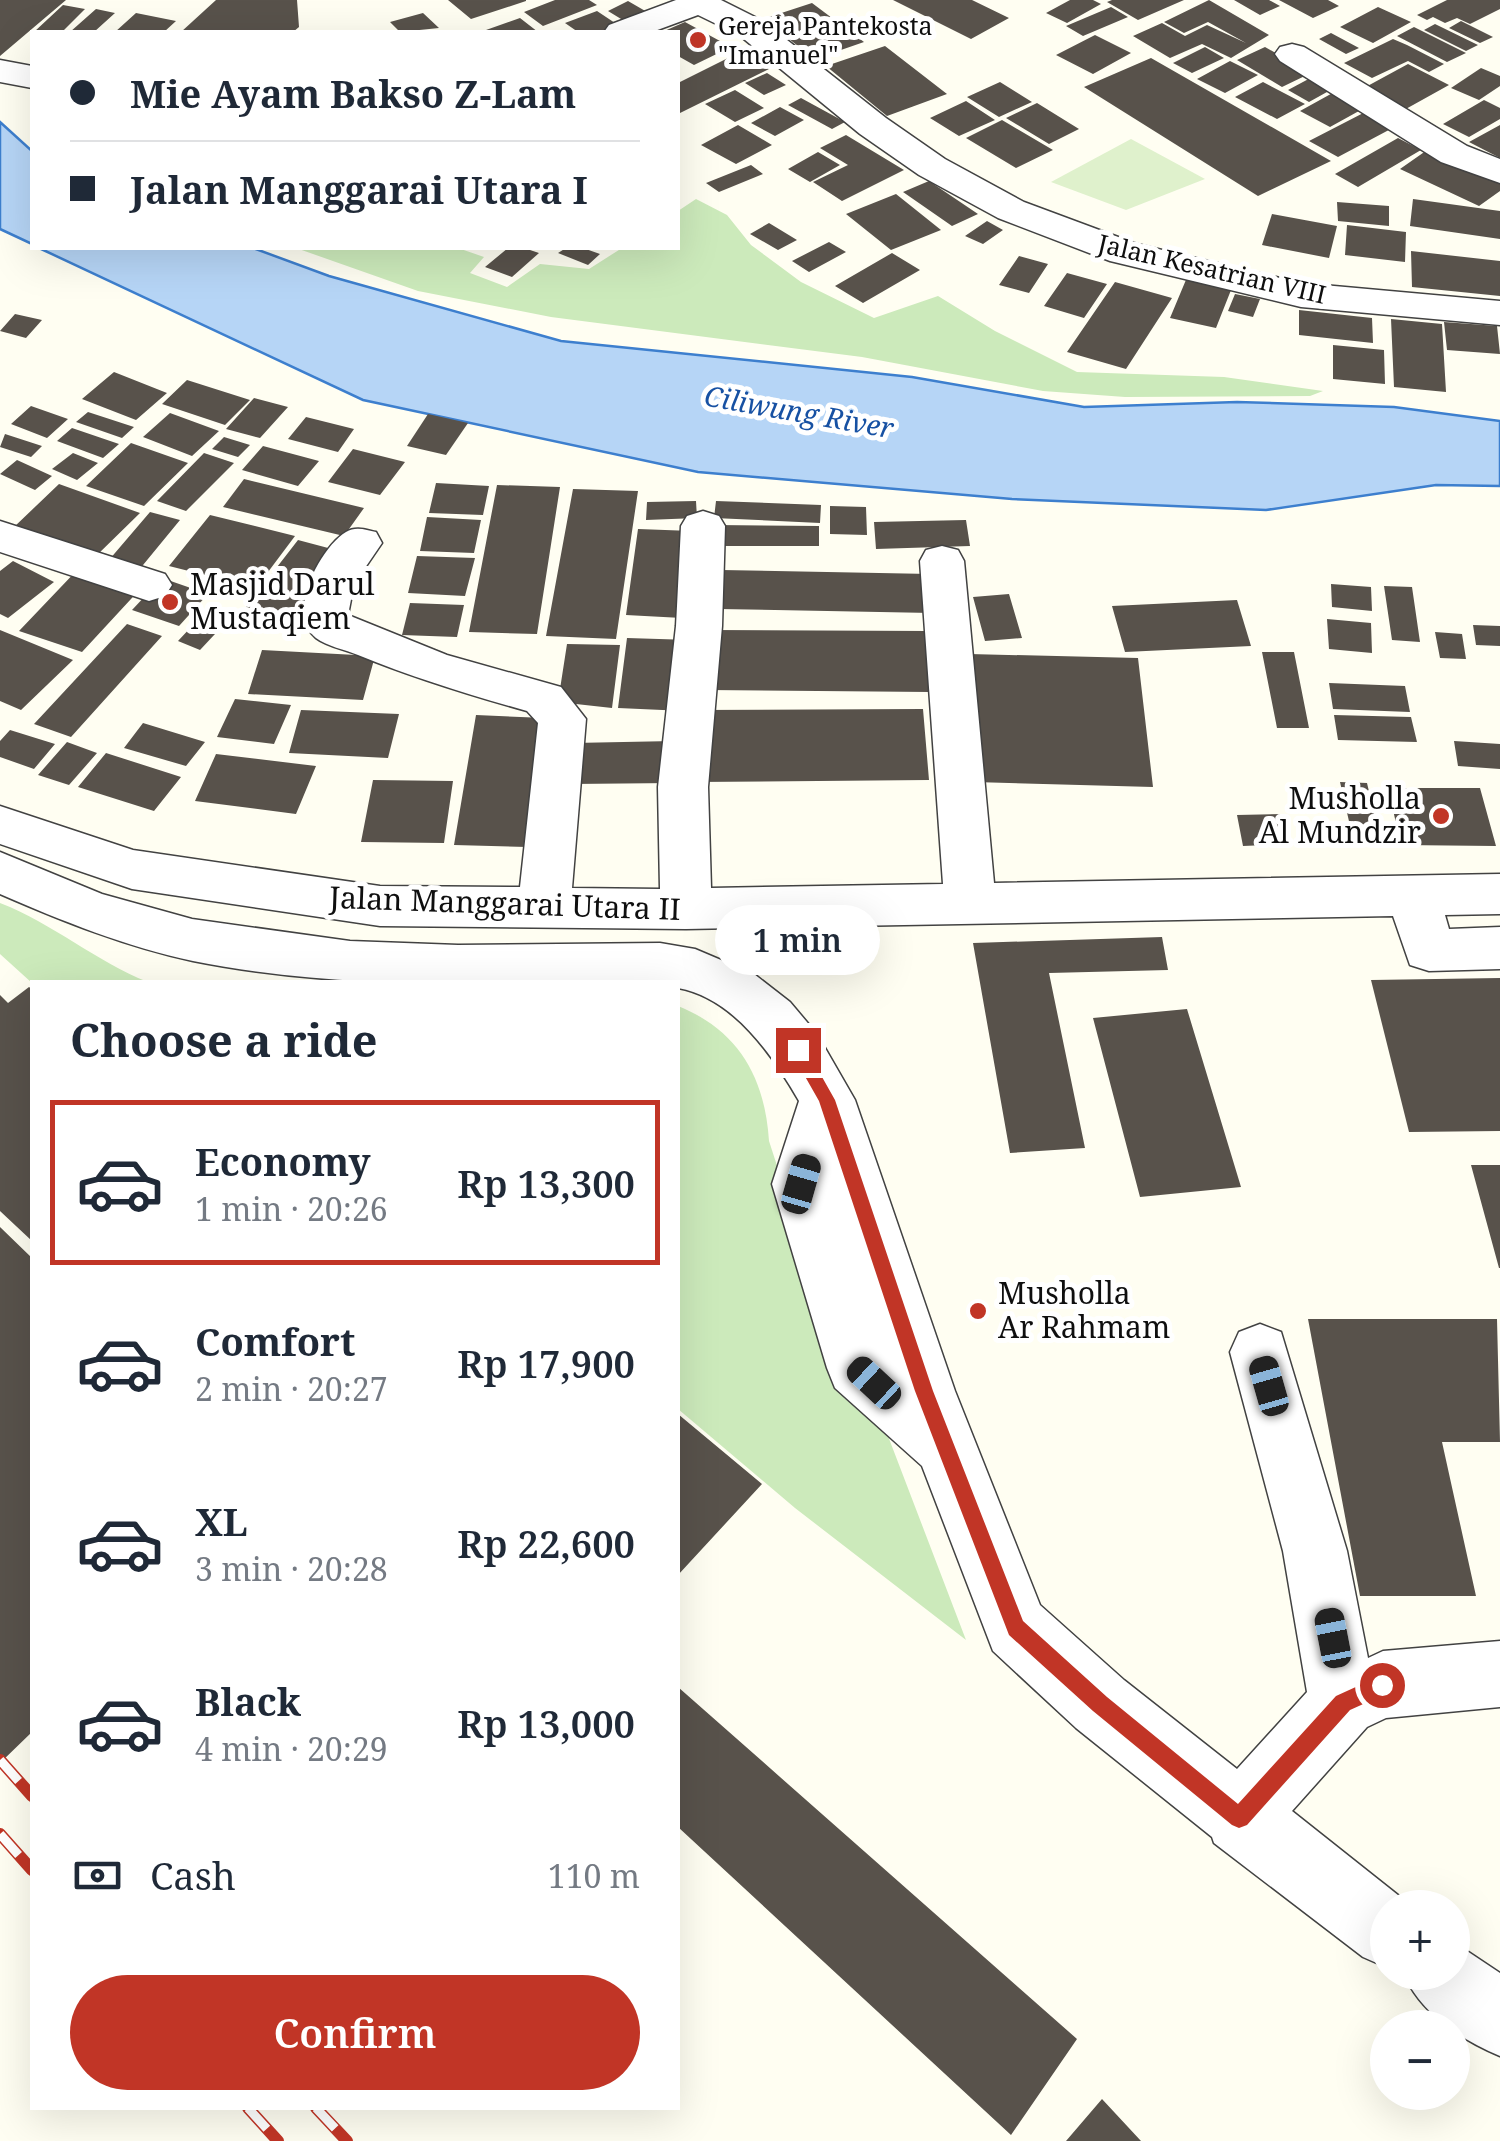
<!DOCTYPE html>
<meta charset="utf-8">
<style>
:root{--surface:#fff;--page:#f6f6f7;--text:#1f2937;--muted:#747a83;--line:#e0e1e3;--accent:#c13526}
body{margin:0;font-family:"Noto Serif",serif;background:var(--page);color:var(--text);height:100vh;display:flex;flex-direction:column;font-size:38px;white-space:nowrap}
*{box-sizing:border-box;margin:0}
p{font-size:32px;color:var(--muted)}
.icon{flex:none;width:55px;height:55px;fill:none;stroke:currentColor;stroke-width:2;stroke-linecap:round;stroke-linejoin:round}
.map{position:relative;flex:1;overflow:hidden}
.drawer{position:absolute;left:30px;top:980px;width:650px;height:1130px;display:flex;flex-direction:column;background:var(--surface);border-radius:0px;box-shadow:0 10px 40px #0002}
.drawer>*{flex:none}
.banner{position:absolute;left:30px;top:30px;width:650px;height:220px;border-radius:0px;box-shadow:0 10px 40px #0002;display:grid;align-content:center;height:220px;padding:0 40px;background:var(--surface)}
.tools{position:absolute;left:1370px;top:1890px;display:grid;gap:20px}
.tools a{display:grid;place-items:center;width:100px;height:100px;border-radius:50%;background:var(--surface);box-shadow:0 10px 40px #0002;font-size:50px}
.end{position:absolute;width:45px;height:45px;margin:-22px;border:12px solid #c13526;background:#fff;box-shadow:0 0 0 5px #fff}
.from{border-radius:50%}
.bubble{position:absolute;height:70px;border-radius:35px;background:var(--surface);box-shadow:0 10px 40px #0002;font-size:32px;font-weight:600;line-height:70px;text-align:center}
.car{position:absolute;width:30px;height:60px;margin:-30px -15px;border-radius:12px;box-shadow:0 0 8px 2px #0007;background:linear-gradient(#222 24%,#8ab4d8 0 40%,#222 0 76%,#8ab4d8 0 86%,#222 0)}
.banner b{display:flex;align-items:center;gap:35px;height:95px;font-size:38px}
.banner b+b{border-top:2px solid var(--line)}
.banner i{width:25px;height:25px;background:var(--text)}
ul{padding:0;list-style:none}
li{display:flex;align-items:center;gap:30px;height:165px;margin:0 20px 15px;padding:0 20px;border:5px solid transparent;border-radius:0px}
li div{flex:1}
li b{display:block;font-size:38px}
li em{font-style:normal;font-weight:600}
li.on{border-color:var(--accent)}
li>.icon{width:90px;height:90px;stroke-width:1.5}
h2{padding:0 40px;font-size:45px;line-height:120px}
.pay{display:flex;align-items:center;gap:25px;height:110px;padding:0 40px;font-size:38px}
.pay p{margin-inline-start:auto}
.button{display:flex;gap:20px;margin-top:auto;padding:20px 40px}
.button a{flex:1;height:115px;border-radius:60px;background:var(--accent);color:#fff;font-size:40px;font-weight:600;line-height:115px;text-align:center}
.map>svg:first-child{display:block}
.green{fill:#cceabb}
.pitch{fill:#dff1cc}
.water{fill:#b6d5f6;stroke:#3d7fce;stroke-width:2.5}
.building{fill:#58524b}
.lines{fill:none;stroke-linecap:round;stroke-linejoin:round}
.minor-casing{stroke:#424242;stroke-width:3}
.minor{fill:#fff;fill-rule:evenodd}
.rail-casing{stroke:#c13526;stroke-width:12}
.rail{stroke:#fff;stroke-width:9;stroke-dasharray:28;stroke-linecap:butt}
.route{fill:#c13526}
.poi-dot{fill:#c13526;stroke:#fff;stroke-width:4}
.labels{text-anchor:middle;stroke-width:10;stroke-linejoin:round;paint-order:stroke}
.far-poi-label{font-size:25px;fill:#0f0f0f;stroke:#fff;text-anchor:start}
.far-street-label{font-size:25px;fill:#0f0f0f;stroke:#fff}
.far-water-label{font-size:28px;font-style:italic;fill:#1751a3;stroke:#fff}
.poi-label{font-size:30px;fill:#0f0f0f;stroke:#fff;text-anchor:start}
.street-label{font-size:30px;fill:#0f0f0f;stroke:#fff}
</style>
<div class="map">
<svg width="1500" height="2141" viewBox="0 0 1500 2141">
<rect width="100%" height="100%" fill="#fffef2"/>
<path class="green" d="M 696,199 L 727,215 L 751,245 L 801,282 L 874,318 L 938,296 L 995,331 L 1077,372 L 1224,377 L 1323,391 L 1310,396 L 1125,397 L 1043,391 L 862,357 L 551,317 L 418,291 L 296,248 L 458,248 L 484,257 L 470,273 L 507,287 L 540,264 L 589,269 L 622,248 L 678,248 L 678,211 Z
M 0,903 C 54,924 95,961 148,982 L 32,983 L 0,954 Z
M 678,1006 C 738,1030 765,1077 769,1141 L 848,1384 L 888,1436 L 966,1640 L 795,1508 L 678,1409 Z"/>
<path class="pitch" d="M 1131,139 L 1205,179 L 1126,210 L 1051,182 Z"/>
<path class="water" d="M 0,122 L 32,151 L 32,244 L 0,229 Z
M 39,248 L 253,248 L 329,276 L 561,341 L 912,377 L 1084,407 L 1237,402 L 1394,407 L 1500,421 L 1500,486 L 1436,485 L 1266,510 L 1012,499 L 698,472 L 363,400 Z"/>
<path class="building" d="M 0,0 L 66,0 L 0,56 Z
M 216,0 L 297,0 L 299,27 L 293,32 L 181,32 Z
M 448,0 L 526,0 L 526,1 L 471,19 Z
M 555,0 L 589,0 L 597,5 L 543,26 L 524,12 Z
M 893,0 L 972,0 L 1009,18 L 971,39 Z
M 1070,0 L 1093,0 L 1101,4 L 1067,23 L 1046,13 Z
M 1112,0 L 1184,0 L 1138,20 L 1107,2 Z
M 1209,0 L 1269,35 L 1231,58 L 1202,44 L 1170,58 L 1133,36 L 1162,23 L 1185,36 L 1207,25 L 1246,43 L 1208,22 L 1184,33 L 1164,22 Z
M 1234,0 L 1269,0 L 1280,6 L 1260,15 Z
M 1279,0 L 1328,0 L 1339,6 L 1313,18 Z
M 1447,0 L 1500,0 L 1500,9 L 1470,24 L 1457,18 L 1445,23 L 1433,17 L 1427,20 L 1417,15 Z
M 628,1 L 647,12 L 626,22 L 608,11 Z
M 812,3 L 864,42 L 815,59 L 763,19 Z
M 63,5 L 85,9 L 62,32 L 34,32 Z
M 1111,7 L 1128,17 L 1083,36 L 1066,26 Z
M 1378,7 L 1411,22 L 1373,43 L 1340,27 Z
M 96,9 L 115,13 L 94,32 L 70,32 Z
M 597,11 L 618,25 L 600,32 L 578,32 L 565,23 Z
M 136,13 L 176,21 L 164,32 L 115,32 Z
M 423,13 L 439,28 L 400,32 L 390,22 Z
M 520,18 L 538,32 L 486,30 Z
M 1461,21 L 1493,37 L 1480,43 L 1449,28 Z
M 685,22 L 731,47 L 694,65 L 678,56 L 678,32 L 662,32 Z
M 1435,24 L 1478,45 L 1466,51 L 1424,30 Z
M 1414,27 L 1466,53 L 1447,62 L 1397,36 Z
M 1331,33 L 1359,48 L 1346,54 L 1319,39 Z
M 1095,35 L 1131,53 L 1093,74 L 1056,55 Z
M 1393,39 L 1407,45 L 1444,64 L 1429,72 L 1408,61 L 1372,78 L 1344,63 Z
M 885,46 L 947,94 L 887,116 L 826,66 Z
M 1205,47 L 1224,58 L 1192,73 L 1173,63 Z
M 1265,47 L 1311,73 L 1282,87 L 1237,60 Z
M 740,52 L 769,69 L 678,114 L 678,83 Z
M 1151,58 L 1331,161 L 1258,196 L 1084,87 Z
M 1230,61 L 1258,75 L 1225,93 L 1197,79 Z
M 1408,64 L 1449,85 L 1404,110 L 1362,89 Z
M 1481,68 L 1500,76 L 1500,86 L 1479,100 L 1451,88 Z
M 767,73 L 786,85 L 764,95 L 745,83 Z
M 1316,75 L 1336,87 L 1309,102 L 1288,90 Z
M 1000,82 L 1032,102 L 999,117 L 967,97 Z
M 1263,82 L 1305,104 L 1277,119 L 1235,97 Z
M 735,90 L 764,108 L 735,122 L 705,104 Z
M 1338,90 L 1368,106 L 1330,127 L 1300,111 Z
M 801,98 L 845,122 L 832,129 L 788,105 Z
M 1484,100 L 1500,108 L 1500,119 L 1469,137 L 1443,124 Z
M 966,101 L 995,120 L 959,136 L 930,118 Z
M 1037,103 L 1079,129 L 1049,144 L 1006,118 Z
M 780,107 L 804,120 L 775,136 L 751,123 Z
M 1373,108 L 1402,123 L 1338,157 L 1309,141 Z
M 1002,120 L 1053,150 L 1016,168 L 966,138 Z
M 738,125 L 772,145 L 736,164 L 701,145 Z
M 1500,125 L 1500,158 L 1469,142 Z
M 846,135 L 904,170 L 842,201 L 813,182 L 848,165 L 820,148 Z
M 1398,138 L 1421,150 L 1358,187 L 1335,174 Z
M 1430,148 L 1500,180 L 1500,191 L 1479,206 L 1400,169 Z
M 818,152 L 840,165 L 810,182 L 788,169 Z
M 751,165 L 763,174 L 719,192 L 706,183 Z
M 929,181 L 978,214 L 952,226 L 903,192 Z
M 896,194 L 941,230 L 891,250 L 846,214 Z
M 1413,199 L 1500,211 L 1500,239 L 1410,226 Z
M 1337,202 L 1389,206 L 1389,226 L 1338,221 Z
M 1272,214 L 1337,226 L 1329,258 L 1262,245 Z
M 987,221 L 1003,230 L 983,244 L 965,236 Z
M 769,223 L 797,240 L 778,250 L 750,234 Z
M 1347,225 L 1406,232 L 1405,262 L 1345,255 Z
M 829,242 L 846,252 L 809,272 L 792,261 Z
M 508,248 L 524,248 L 539,253 L 512,277 L 485,267 Z
M 566,248 L 583,248 L 600,254 L 588,265 L 558,253 Z
M 1411,251 L 1500,261 L 1500,296 L 1412,287 Z
M 892,253 L 920,270 L 863,303 L 835,286 Z
M 1019,256 L 1048,264 L 1029,293 L 999,285 Z
M 1067,273 L 1107,284 L 1084,318 L 1044,306 Z
M 1188,275 L 1233,285 L 1216,328 L 1170,318 Z
M 1115,282 L 1172,298 L 1126,369 L 1067,352 Z
M 1235,294 L 1260,299 L 1253,317 L 1228,311 Z
M 1299,310 L 1372,318 L 1373,343 L 1299,335 Z
M 15,314 L 42,320 L 26,338 L 0,331 Z
M 1391,319 L 1442,324 L 1446,392 L 1394,387 Z
M 1444,322 L 1497,326 L 1500,354 L 1447,350 Z
M 1333,345 L 1384,350 L 1385,384 L 1333,379 Z
M 114,372 L 167,393 L 136,420 L 82,399 Z
M 187,380 L 250,400 L 225,425 L 162,404 Z
M 254,398 L 288,407 L 260,438 L 226,429 Z
M 31,406 L 68,419 L 47,438 L 11,424 Z
M 88,412 L 134,427 L 122,438 L 76,422 Z
M 170,413 L 219,431 L 192,456 L 143,437 Z
M 428,414 L 468,423 L 446,455 L 407,446 Z
M 306,417 L 354,429 L 338,452 L 288,439 Z
M 72,428 L 119,444 L 103,458 L 57,441 Z
M 5,434 L 42,446 L 31,457 L 0,447 Z
M 224,437 L 250,445 L 238,457 L 212,449 Z
M 131,443 L 188,463 L 144,506 L 86,486 Z
M 263,446 L 319,461 L 298,486 L 242,470 Z
M 353,449 L 405,462 L 380,495 L 328,482 Z
M 73,453 L 98,463 L 77,480 L 52,469 Z
M 204,453 L 234,463 L 186,511 L 157,501 Z
M 17,460 L 52,476 L 35,490 L 0,474 Z
M 244,479 L 364,508 L 344,536 L 223,507 Z
M 436,483 L 489,486 L 483,515 L 429,513 Z
M 59,484 L 140,513 L 94,558 L 13,528 Z
M 497,485 L 560,487 L 537,634 L 469,632 Z
M 573,489 L 638,491 L 616,639 L 546,636 Z
M 696,501 L 697,518 L 646,520 L 647,502 Z
M 716,501 L 821,505 L 820,523 L 714,518 Z
M 830,506 L 866,507 L 867,535 L 830,534 Z
M 150,512 L 180,520 L 134,576 L 103,567 Z
M 210,515 L 295,536 L 256,588 L 169,566 Z
M 427,517 L 481,520 L 474,553 L 420,551 Z
M 966,520 L 970,546 L 876,549 L 874,522 Z
M 715,525 L 819,526 L 819,546 L 714,546 Z
M 638,529 L 692,531 L 682,618 L 626,615 Z
M 298,540 L 347,553 L 296,621 L 246,607 Z
M 417,556 L 475,558 L 465,596 L 408,593 Z
M 13,561 L 54,582 L 8,618 L 0,614 L 0,571 Z
M 80,567 L 143,586 L 82,652 L 19,631 Z
M 721,570 L 931,574 L 932,613 L 719,609 Z
M 162,578 L 208,594 L 179,626 L 132,610 Z
M 1331,584 L 1371,587 L 1372,611 L 1332,607 Z
M 1384,586 L 1412,587 L 1420,642 L 1392,640 Z
M 1009,594 L 1022,638 L 985,641 L 973,597 Z
M 1237,600 L 1251,646 L 1125,652 L 1112,606 Z
M 410,603 L 464,605 L 457,637 L 402,635 Z
M 207,610 L 230,618 L 200,650 L 178,641 Z
M 1327,619 L 1371,623 L 1372,653 L 1329,649 Z
M 127,624 L 162,636 L 71,737 L 34,724 Z
M 1473,625 L 1500,626 L 1500,646 L 1476,645 Z
M 0,630 L 73,660 L 21,710 L 0,701 Z
M 710,630 L 927,631 L 930,692 L 707,690 Z
M 1435,632 L 1462,634 L 1466,659 L 1440,658 Z
M 627,638 L 691,640 L 685,711 L 618,708 Z
M 567,644 L 620,645 L 612,708 L 558,702 Z
M 262,650 L 375,656 L 363,700 L 248,694 Z
M 1262,652 L 1294,652 L 1309,728 L 1277,728 Z
M 969,654 L 1138,658 L 1153,787 L 974,782 Z
M 1329,683 L 1405,686 L 1410,712 L 1333,709 Z
M 235,699 L 291,705 L 274,744 L 217,737 Z
M 923,709 L 929,780 L 694,782 L 695,710 Z
M 301,710 L 399,714 L 388,758 L 289,753 Z
M 476,715 L 545,718 L 527,847 L 454,845 Z
M 1334,715 L 1411,717 L 1417,742 L 1338,740 Z
M 143,723 L 205,742 L 186,766 L 124,748 Z
M 10,730 L 55,744 L 34,769 L 0,757 L 0,741 Z
M 674,741 L 674,783 L 571,784 L 573,743 Z
M 1454,741 L 1500,744 L 1500,769 L 1458,766 Z
M 67,742 L 97,753 L 69,785 L 38,775 Z
M 106,753 L 181,777 L 154,811 L 78,787 Z
M 216,754 L 316,766 L 296,814 L 195,801 Z
M 373,780 L 453,781 L 444,843 L 361,842 Z
M 1340,782 L 1367,783 L 1378,830 L 1351,830 Z
M 1388,788 L 1480,788 L 1496,846 L 1401,845 Z
M 1283,814 L 1290,844 L 1243,846 L 1237,815 Z
M 1162,937 L 1168,970 L 1049,973 L 1085,1148 L 1010,1153 L 973,943 Z
M 1500,978 L 1500,1131 L 1409,1132 L 1371,980 Z
M 29,987 L 32,989 L 32,1241 L 0,1211 L 0,995 L 8,1003 Z
M 1187,1009 L 1241,1187 L 1140,1197 L 1093,1018 Z
M 1471,1165 L 1500,1165 L 1500,1268 L 1499,1268 Z
M 0,1227 L 32,1258 L 32,1732 L 0,1763 Z
M 1308,1319 L 1497,1319 L 1500,1442 L 1442,1442 L 1476,1596 L 1360,1596 Z
M 678,1414 L 762,1484 L 678,1575 Z
M 678,1687 L 1077,2039 L 1011,2135 L 678,1827 Z
M 1102,2099 L 1141,2141 L 1066,2141 Z"/>
<g class="lines">
<defs>
<path id="minor" d="M 676,0 L 721,0 L 763,21 L 886,118 L 945,159 L 1024,202 L 1137,244 L 1301,283 L 1500,301 L 1500,325 L 1301,307 L 1110,261 L 998,218 L 919,175 L 860,134 L 739,35 L 698,15 L 652,32 L 604,32 L 609,25 Z
M 1292,44 L 1304,47 L 1467,146 L 1500,159 L 1500,183 L 1441,162 L 1280,61 L 1275,54 L 1280,47 Z
M 0,60 L 32,66 L 32,88 L 0,82 Z
M 703,511 L 719,516 L 725,526 L 722,626 L 708,787 L 711,888 L 943,884 L 920,561 L 926,550 L 942,546 L 958,550 L 964,561 L 994,883 L 1500,874 L 1500,914 L 1445,915 L 1449,929 L 1500,927 L 1500,969 L 1429,971 L 1410,965 L 1393,916 L 686,929 L 380,926 L 132,889 L 0,844 L 0,806 L 133,850 L 380,886 L 520,887 L 538,723 L 527,711 C 470,695 414,678 358,655 C 346,650 326,646 316,638 C 285,613 321,547 346,532 C 356,526 366,530 376,532 L 382,543 L 354,584 L 348,615 L 447,655 L 561,687 L 586,719 L 572,888 L 660,889 L 658,787 L 676,626 L 681,526 L 687,516 Z
M 0,521 L 165,574 L 172,585 L 165,596 L 149,601 L 0,552 Z
M 0,852 L 102,894 L 192,919 L 350,941 L 458,945 L 660,943 L 695,949 L 754,974 L 790,1002 L 817,1034 L 855,1100 L 955,1391 L 1040,1605 L 1124,1680 L 1237,1769 L 1307,1692 L 1283,1551 L 1230,1352 L 1239,1332 L 1260,1324 L 1281,1332 L 1347,1551 L 1368,1658 L 1383,1651 L 1500,1641 L 1500,1707 L 1386,1718 L 1367,1727 L 1292,1811 L 1413,1907 L 1388,1908 L 1388,1968 L 1363,1957 L 1214,1843 L 1212,1837 L 1076,1728 L 993,1651 L 922,1466 L 835,1388 L 827,1368 L 772,1184 L 799,1101 C 773,1056 734,998 678,988 L 678,982 C 516,982 352,993 193,961 C 127,947 62,921 0,894 Z
M 1452,1941 L 1500,1973 L 1500,2056 C 1461,2040 1419,2012 1403,1972 L 1452,1972 Z"/>
</defs>
<use href="#minor" class="minor-casing"/>
<use href="#minor" class="minor"/>
<defs>
<path id="rail" d="M 0,1760 L 32,1796
M 0,1834 L 32,1870
M 248,2108 L 278,2141
M 316,2108 L 347,2141"/>
</defs>
<use href="#rail" class="rail-casing"/>
<use href="#rail" class="rail"/>
</g>
<path class="route" d="M 798,1043 L 804,1045 L 835,1100 L 933,1391 L 1023,1621 L 1107,1697 L 1238,1804 L 1336,1696 L 1382,1675 L 1390,1678 L 1390,1692 L 1350,1710 L 1247,1825 L 1239,1828 L 1232,1825 L 1093,1711 L 1009,1635 L 915,1391 L 819,1101 L 790,1050 Z"/>
<g class="poi-dot">
<circle cx="698" cy="40" r="10"/>
<circle cx="170" cy="602" r="10"/>
<circle cx="1441" cy="816" r="10"/>
<circle cx="978" cy="1311" r="10"/>
</g>
<g class="labels">
<g class="far-poi-label">
<text x="718" y="35">Gereja Pantekosta<tspan x="718" dy="29">"Imanuel"</tspan></text>
</g>
<g class="far-street-label">
<text transform="translate(1212 269) rotate(13)" y="9">Jalan Kesatrian VIII</text>
</g>
<g class="far-water-label">
<text transform="translate(799 412) rotate(10)" y="10">Ciliwung River</text>
</g>
<g class="poi-label">
<text x="190" y="595">Masjid Darul<tspan x="190" dy="34">Mustaqiem</tspan></text>
<text x="1421" y="809" text-anchor="end">Musholla<tspan x="1421" dy="34">Al Mundzir</tspan></text>
<text x="998" y="1304">Musholla<tspan x="998" dy="34">Ar Rahmam</tspan></text>
</g>
<g class="street-label">
<text transform="translate(505 904) rotate(2)" y="10">Jalan Manggarai Utara II</text>
</g>
</g>
</svg>
<div class="tools">
<a>+</a>
<a>−</a>
</div>
<i class="end from" style="left:1382px;top:1685px"></i>
<i class="end" style="left:798px;top:1050px"></i>
<div class="bubble" style="left:715px;top:905px;width:165px">1 min</div>
<i class="car" style="left:801px;top:1184px;rotate:16deg"></i>
<i class="car" style="left:874px;top:1383px;rotate:313deg"></i>
<i class="car" style="left:1269px;top:1386px;rotate:344deg"></i>
<i class="car" style="left:1333px;top:1638px;rotate:349deg"></i>
<div class="banner">
<b><i class="from"></i>Mie Ayam Bakso Z-Lam</b>
<b><i></i>Jalan Manggarai Utara I</b>
</div>
<section class="drawer">
<h2>Choose a ride</h2>
<ul>
<li class="on"><svg class="icon" aria-label="car" viewBox="0 0 24 24"><path d="M5 17H2v-5l4-1 3-4h7l3 4 3 1v5h-3M9 17h6M6 11h13"/><circle cx="7" cy="17" r="2"/><circle cx="17" cy="17" r="2"/></svg><div><b>Economy</b><p>1 min · 20:26</p></div><em>Rp 13,300</em></li>
<li><svg class="icon" aria-label="car" viewBox="0 0 24 24"><path d="M5 17H2v-5l4-1 3-4h7l3 4 3 1v5h-3M9 17h6M6 11h13"/><circle cx="7" cy="17" r="2"/><circle cx="17" cy="17" r="2"/></svg><div><b>Comfort</b><p>2 min · 20:27</p></div><em>Rp 17,900</em></li>
<li><svg class="icon" aria-label="car" viewBox="0 0 24 24"><path d="M5 17H2v-5l4-1 3-4h7l3 4 3 1v5h-3M9 17h6M6 11h13"/><circle cx="7" cy="17" r="2"/><circle cx="17" cy="17" r="2"/></svg><div><b>XL</b><p>3 min · 20:28</p></div><em>Rp 22,600</em></li>
<li><svg class="icon" aria-label="car" viewBox="0 0 24 24"><path d="M5 17H2v-5l4-1 3-4h7l3 4 3 1v5h-3M9 17h6M6 11h13"/><circle cx="7" cy="17" r="2"/><circle cx="17" cy="17" r="2"/></svg><div><b>Black</b><p>4 min · 20:29</p></div><em>Rp 13,000</em></li>
</ul>
<div class="pay"><svg class="icon" aria-label="cash" viewBox="0 0 24 24"><path d="M3 7h18v10H3z"/><circle cx="12" cy="12" r="2"/></svg>Cash<p>110 m</p></div>
<div class="button"><a>Confirm</a></div>
</section>
</div>
